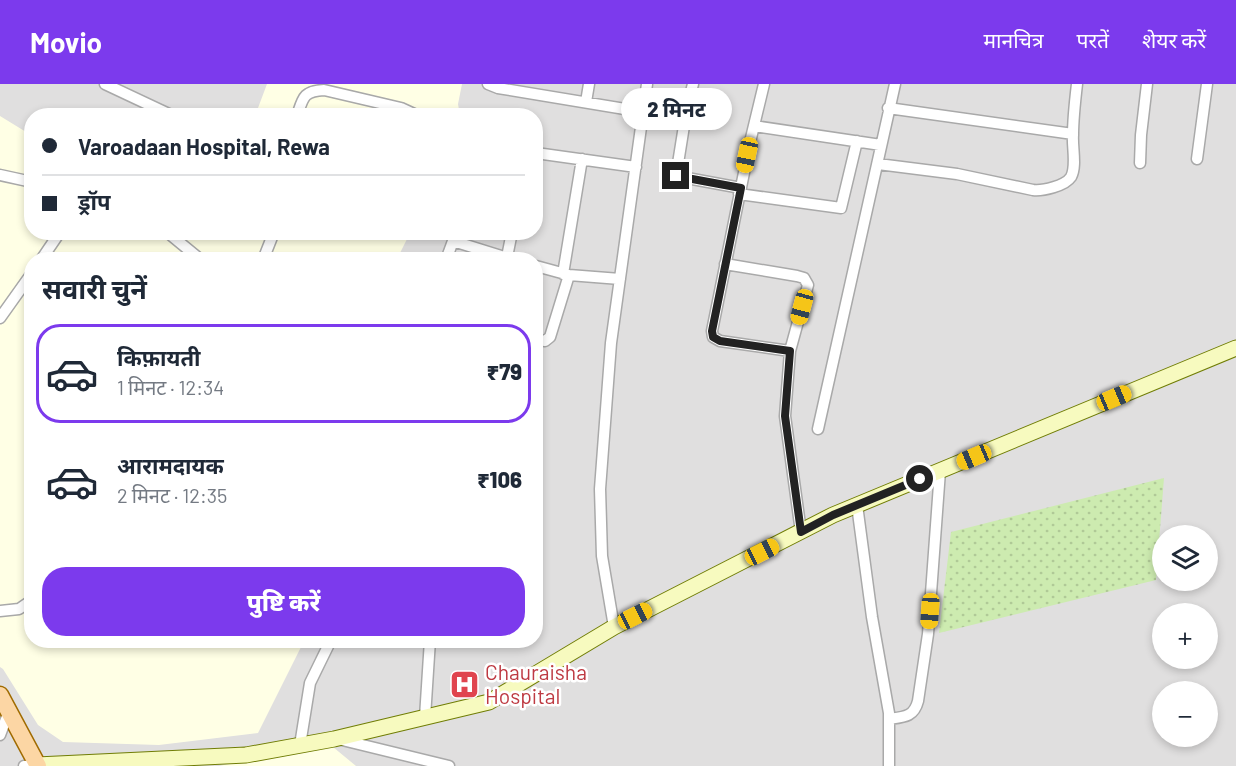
<!DOCTYPE html>
<html lang="hi">
<meta charset="utf-8">
<style>
:root{--surface:#fff;--page:#f6f6f7;--text:#1f2937;--muted:#747a83;--line:#e0e1e3;--accent:#7c3aed}
body{margin:0;font-family:Barlow,"Noto Sans Devanagari",sans-serif;background:var(--page);color:var(--text);height:100vh;display:flex;flex-direction:column;font-size:22px;white-space:nowrap}
*{box-sizing:border-box;margin:0}
p{font-size:20px;color:var(--muted)}
.icon{flex:none;width:33px;height:33px;fill:none;stroke:currentColor;stroke-width:2;stroke-linecap:round;stroke-linejoin:round}
.map{position:relative;flex:1;overflow:hidden}
.side{position:absolute;left:24px;top:168px;width:519px;height:396px;display:flex;flex-direction:column;background:var(--surface);border-radius:24px;box-shadow:0 3px 9px #0003}
.side>*{flex:none}
.guide{position:absolute;left:24px;top:24px;width:519px;height:132px;border-radius:24px;box-shadow:0 3px 9px #0003;display:grid;align-content:center;height:132px;padding:0 18px;background:var(--surface)}
.fabs{position:absolute;left:1152px;top:441px;display:grid;gap:12px}
.fabs a{display:grid;place-items:center;width:66px;height:66px;border-radius:50%;background:var(--surface);box-shadow:0 3px 9px #0003;font-size:30px}
.end{position:absolute;width:27px;height:27px;margin:-14px;border:8px solid #222;background:#fff;box-shadow:0 0 0 3px #fff}
.from{border-radius:50%}
.bubble{position:absolute;height:42px;border-radius:21px;background:var(--surface);box-shadow:0 3px 9px #0003;font-size:20px;font-weight:800;line-height:42px;text-align:center}
.car{position:absolute;width:18px;height:36px;margin:-18px -9px;border-radius:8px;box-shadow:0 0 4px 2px #0007;background:linear-gradient(#f5c518 24%,#345 0 40%,#f5c518 0 76%,#345 0 86%,#f5c518 0)}
.guide b{display:flex;align-items:center;gap:21px;height:57px;font-size:22px}
.guide b+b{border-top:2px solid var(--line)}
.guide i{width:15px;height:15px;background:var(--text)}
ul{padding:0;list-style:none}
li{display:flex;align-items:center;gap:18px;height:99px;margin:0 12px 9px;padding:0 6px;border:3px solid transparent;border-radius:24px}
li div{flex:1}
li b{display:block;font-size:22px}
li em{font-style:normal;font-weight:800}
li.active{border-color:var(--accent)}
li>.icon{width:54px;height:54px;stroke-width:1.5}
h2{padding:0 18px;font-size:27px;line-height:72px}
.primary-button{display:flex;gap:12px;margin-top:auto;padding:12px 18px}
.primary-button a{flex:1;height:69px;border-radius:24px;background:var(--accent);color:#fff;font-size:24px;font-weight:800;line-height:69px;text-align:center}
header{display:flex;align-items:center;gap:36px;box-sizing:border-box;height:84px;padding:0 30px;background:var(--accent);color:#fff}
header strong{font-size:28px}
nav{display:flex;gap:33px;margin-inline-start:auto;font-size:21px}
.map>svg:first-child{display:block}
.residential{fill:#e0dfdf;fill-rule:evenodd}
.education{fill:#ffffe5}
.grass{fill:url(#grass-dots)}
.lines{fill:none;stroke-linecap:round;stroke-linejoin:round}
.street-casing{stroke:#a9a9a9;stroke-width:13}
.secondary-casing{stroke:#707d05;stroke-width:17}
.primary-casing{stroke:#a06b00;stroke-width:19}
.street{stroke:#fff;stroke-width:10}
.secondary{stroke:#f7fabf;stroke-width:15}
.primary{stroke:#fcd6a4;stroke-width:16}
.route{stroke:#222;stroke-width:8}
.labels{text-anchor:middle;stroke-width:5;stroke-linejoin:round;paint-order:stroke}
.health-label{font-size:21px;fill:#be3a42;stroke:#fff;text-anchor:start}
</style>
<header>
<strong>Movio</strong>
<nav><a>मानचित्र</a><a>परतें</a><a>शेयर करें</a></nav>
</header>
<div class="map">
<svg width="1236" height="682" viewBox="0 0 1236 682">
<defs>
<pattern id="grass-dots" width="8" height="8" patternUnits="userSpaceOnUse" patternTransform="scale(1.5)"><rect width="8" height="8" fill="#cdebb0"/><path d="M2 2h.1M6 6h.1" fill="none" stroke="#b0c997" stroke-width="1.8" stroke-linecap="round"/></pattern>
</defs>
<rect width="100%" height="100%" fill="#f2efe9"/>
<path class="residential" d="M 0,0 L 1236,0 L 1236,682 L 0,682 ZM 32,32 L 536,32 L 536,148 L 32,148 ZM 32,176 L 536,176 L 536,556 L 32,556 ZM 1162,452 L 1208,452 L 1208,496 L 1162,496 ZM 1162,530 L 1208,530 L 1208,574 L 1162,574 ZM 1162,608 L 1208,608 L 1208,652 L 1162,652 Z"/>
<path class="education" d="M 267,0 L 462,0 L 458,20 L 460,31 L 255,32 Z
M 0,32 L 31,51 L 32,148 L 410,149 L 397,175 L 32,176 L 32,556 L 304,557 L 258,649 L 159,661 L 63,658 L 38,641 L 3,585 L 0,583 Z
M 316,663 L 333,663 L 356,682 L 219,682 Z"/>
<path class="grass" d="M 1164,394 L 1156,496 L 939,549 L 951,448 Z"/>
<g class="lines">
<defs>
<path id="street" d="M 105,0 L 173,32
M 488,0 L 498,4 L 643,28
M 693,0 L 687,23 L 676,92 L 741,104
M 764,0 L 751,54 L 712,247 L 713,253 L 720,257 L 790,267
M 586,18 L 589,0
M 888,24 L 1073,50
M 297,32 C 303,14 303,7 324,6 L 401,24 L 414,30
M 754,42 L 881,61
M 536,69 L 636,83
M 1197,75 L 1207,0
M 1140,79 L 1141,51 L 1147,0
M 878,80 L 957,90 L 1033,106 C 1043,107 1065,102 1071,93 C 1077,82 1072,63 1073,51 C 1073,34 1075,17 1077,0
M 0,91 L 32,98
M 739,110 L 841,124 L 857,57
M 167,148 L 201,176
M 457,148 L 453,157 L 514,176
M 507,173 L 512,148
M 41,176 L 60,148
M 263,176 L 274,148
M 446,176 L 453,157
M 725,180 L 797,192 L 804,194 L 808,201 L 790,267 L 785,332 L 801,448
M 536,182 L 569,191 L 620,195
M 563,190 L 582,75
M 0,234 L 32,189
M 536,256 L 545,257 L 550,253 L 569,191
M 818,345 L 895,0
M 857,421 L 872,533 L 889,629 L 889,682
M 0,527 L 19,525 L 32,516
M 614,543 L 602,472 L 600,405 L 611,259 L 647,0
M 425,633 L 430,556
M 889,635 C 904,633 914,633 918,617 L 928,550 L 940,387
M 0,651 L 9,627
M 338,655 L 449,682
M 300,661 L 310,599 L 331,556
M 24,682 L 37,681"/>
<path id="secondary" d="M 37,681 L 246,671 L 334,655 L 489,618 L 614,543 L 833,431 L 1236,264"/>
<path id="primary" d="M 0,611 L 38,682"/>
</defs>
<use href="#street" class="street-casing"/>
<use href="#secondary" class="secondary-casing"/>
<use href="#primary" class="primary-casing"/>
<use href="#street" class="street"/>
<use href="#secondary" class="secondary"/>
<use href="#primary" class="primary"/>
</g>
<g class="lines">
<path class="route" d="M 676,92 L 741,104 L 712,247 L 713,253 L 720,257 L 790,267 L 785,332 L 801,448 L 833,431 L 920,395"/>
</g>
<defs>
<symbol id="hospital-square" viewBox="-11 -11 22 22"><rect x="-9" y="-9" width="18" height="18" rx="4" fill="#e0444e" stroke="#fff"/><path d="M-5-5h3v3.5h4V-5h3V5h-3V1.5h-4V5h-3Z" fill="#fff"/></symbol>
</defs>
<g fill-rule="evenodd">
<use href="#hospital-square" x="448" y="584" width="33" height="33"/>
</g>
<g class="labels">
<g class="health-label">
<text x="485" y="596">Chauraisha<tspan x="485" dy="24">Hospital</tspan></text>
</g>
</g>
</svg>
<div class="fabs">
<a><svg class="icon" aria-label="layers" viewBox="0 0 24 24"><path d="M12 4l9 5-9 5-9-5zM3 14l9 5 9-5"/></svg></a>
<a>+</a>
<a>−</a>
</div>
<i class="end from" style="left:920px;top:395px"></i>
<i class="end" style="left:676px;top:92px"></i>
<div class="bubble" style="left:621px;top:4px;width:111px">2 मिनट</div>
<i class="car" style="left:747px;top:71px;rotate:192deg"></i>
<i class="car" style="left:802px;top:223px;rotate:195deg"></i>
<i class="car" style="left:1114px;top:314px;rotate:67deg"></i>
<i class="car" style="left:974px;top:373px;rotate:247deg"></i>
<i class="car" style="left:762px;top:468px;rotate:63deg"></i>
<i class="car" style="left:930px;top:527px;rotate:184deg"></i>
<i class="car" style="left:635px;top:532px;rotate:63deg"></i>
<div class="guide">
<b><i class="from"></i>Varoadaan Hospital, Rewa</b>
<b><i></i>ड्रॉप</b>
</div>
<section class="side">
<h2>सवारी चुनें</h2>
<ul>
<li class="active"><svg class="icon" aria-label="car" viewBox="0 0 24 24"><path d="M5 17H2v-5l4-1 3-4h7l3 4 3 1v5h-3M9 17h6M6 11h13"/><circle cx="7" cy="17" r="2"/><circle cx="17" cy="17" r="2"/></svg><div><b>किफ़ायती</b><p>1 मिनट · 12:34</p></div><em>₹79</em></li>
<li><svg class="icon" aria-label="car" viewBox="0 0 24 24"><path d="M5 17H2v-5l4-1 3-4h7l3 4 3 1v5h-3M9 17h6M6 11h13"/><circle cx="7" cy="17" r="2"/><circle cx="17" cy="17" r="2"/></svg><div><b>आरामदायक</b><p>2 मिनट · 12:35</p></div><em>₹106</em></li>
</ul>
<div class="primary-button"><a>पुष्टि करें</a></div>
</section>
</div>
